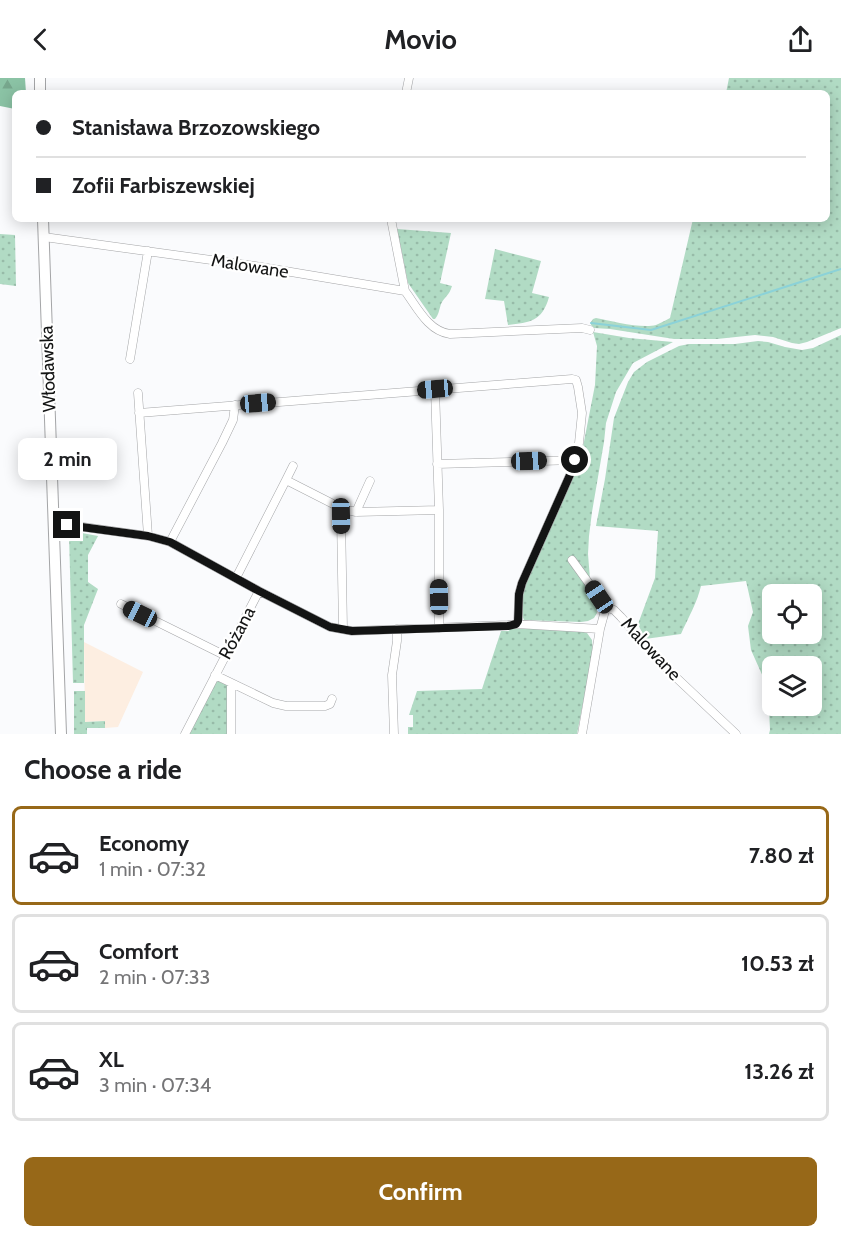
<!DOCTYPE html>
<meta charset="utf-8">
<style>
:root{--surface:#fff;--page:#f6f6f6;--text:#202124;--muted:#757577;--line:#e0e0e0;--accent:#976818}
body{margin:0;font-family:Cabin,sans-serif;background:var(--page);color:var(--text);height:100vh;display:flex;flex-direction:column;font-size:22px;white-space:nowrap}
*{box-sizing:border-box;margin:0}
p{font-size:20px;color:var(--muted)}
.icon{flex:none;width:33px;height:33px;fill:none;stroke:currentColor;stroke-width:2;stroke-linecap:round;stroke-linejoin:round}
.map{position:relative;height:656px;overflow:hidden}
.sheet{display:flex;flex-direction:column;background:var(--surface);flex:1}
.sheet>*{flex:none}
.banner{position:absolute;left:12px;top:12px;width:818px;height:132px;border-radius:9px;box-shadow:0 3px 15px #0003;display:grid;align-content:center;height:132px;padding:0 24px;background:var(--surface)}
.tools{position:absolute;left:762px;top:506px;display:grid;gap:12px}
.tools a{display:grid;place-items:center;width:60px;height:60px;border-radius:9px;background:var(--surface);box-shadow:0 3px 15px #0003;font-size:30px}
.end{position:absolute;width:27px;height:27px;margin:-14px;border:8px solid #131414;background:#fff;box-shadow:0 0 0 3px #fff}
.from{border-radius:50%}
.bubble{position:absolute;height:42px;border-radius:9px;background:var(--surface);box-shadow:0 3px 15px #0003;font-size:20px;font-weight:800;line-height:42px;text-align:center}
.car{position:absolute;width:18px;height:36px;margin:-18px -9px;border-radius:8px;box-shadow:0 0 4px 2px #0007;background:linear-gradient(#222 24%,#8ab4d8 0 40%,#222 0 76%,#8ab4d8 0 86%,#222 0)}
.banner b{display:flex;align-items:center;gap:21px;height:57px;font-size:22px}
.banner b+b{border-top:2px solid var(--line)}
.banner i{width:15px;height:15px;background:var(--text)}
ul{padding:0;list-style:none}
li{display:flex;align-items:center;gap:18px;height:99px;margin:0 12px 9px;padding:0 12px;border:3px solid var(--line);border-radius:9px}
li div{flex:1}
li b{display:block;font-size:22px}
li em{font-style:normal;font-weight:800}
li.on{border-color:var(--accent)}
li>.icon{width:54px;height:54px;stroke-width:1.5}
h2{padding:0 24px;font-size:27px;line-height:72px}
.primary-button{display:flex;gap:12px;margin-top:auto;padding:12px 24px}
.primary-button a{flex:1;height:69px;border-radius:9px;background:var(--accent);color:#fff;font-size:24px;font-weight:800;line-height:69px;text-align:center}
header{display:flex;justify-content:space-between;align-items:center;height:78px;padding:0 24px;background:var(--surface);font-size:27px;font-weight:800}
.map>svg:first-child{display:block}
.commercial{fill:#fdeee1}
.grass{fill:url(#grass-dots);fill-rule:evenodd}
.forest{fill:url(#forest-firs)}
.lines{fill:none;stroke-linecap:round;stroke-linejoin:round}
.stream{stroke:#8bd2d8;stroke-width:2}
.street-casing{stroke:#a4a5a7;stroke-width:9}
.secondary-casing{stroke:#a4a5a7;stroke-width:12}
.street{stroke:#fff;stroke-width:8}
.secondary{stroke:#fff;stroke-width:10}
.route{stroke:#131414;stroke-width:8}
.labels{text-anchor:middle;stroke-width:4.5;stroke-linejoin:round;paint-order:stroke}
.street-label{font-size:18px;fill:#131414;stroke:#fff}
</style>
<header><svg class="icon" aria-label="back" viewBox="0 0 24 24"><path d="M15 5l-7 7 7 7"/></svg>Movio<svg class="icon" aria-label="share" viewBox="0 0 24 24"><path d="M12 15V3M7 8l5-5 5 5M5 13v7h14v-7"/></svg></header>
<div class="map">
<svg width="841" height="656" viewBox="0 0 841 656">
<defs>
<pattern id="grass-dots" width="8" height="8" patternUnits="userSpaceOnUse" patternTransform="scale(1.5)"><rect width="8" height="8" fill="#b1dbc4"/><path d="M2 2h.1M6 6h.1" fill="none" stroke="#97bba8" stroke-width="1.8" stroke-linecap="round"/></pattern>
<pattern id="forest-firs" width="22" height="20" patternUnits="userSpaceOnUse" patternTransform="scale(1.5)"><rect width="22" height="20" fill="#8bc3a5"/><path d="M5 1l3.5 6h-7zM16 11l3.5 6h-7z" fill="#77a78d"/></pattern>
</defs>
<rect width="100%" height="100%" fill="#fafbfd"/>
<path class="commercial" d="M 84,564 L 143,594 L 118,649 L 105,650 L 105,643 L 85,644 Z"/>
<path class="grass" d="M 729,0 L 841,0 L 841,250 L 807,264 L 799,266 L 792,265 L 773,259 L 755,257 L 717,261 L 674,261 L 610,251 L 594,250 L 591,247 L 591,244 L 593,241 L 596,240 C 611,243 642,251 656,247 C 661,245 666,242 670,240 L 693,141 L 826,141 L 826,15 L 726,15 Z
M 397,151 L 451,155 L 440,205 L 452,208 C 449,218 445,218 441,226 C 439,232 439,236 435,241 L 433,241 L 408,205 Z
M 0,156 L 15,157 L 16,208 L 0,206 Z
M 495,171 L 541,183 L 532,215 L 549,219 C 542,244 530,244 508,247 L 504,223 L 485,221 Z
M 593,254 L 629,260 L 673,264 L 633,285 L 616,314 L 606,345 L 604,364 L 592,434 L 589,458 L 588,476 L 591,514 L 596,527 L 597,535 L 594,540 L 588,543 L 581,544 L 524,542 C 519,530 522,516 526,504 L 578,389 L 585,384 L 581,379 L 595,307 L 597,268 Z
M 841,257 L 841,656 L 769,656 L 770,652 L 768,610 L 751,572 L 748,548 L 753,534 L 746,503 L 701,508 C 697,525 688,540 681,556 L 645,561 L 638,546 L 655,500 L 658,453 L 596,448 L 605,401 L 614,340 L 628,304 L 634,294 L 647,284 L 679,268 L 689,266 L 735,266 L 758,263 L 768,264 L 785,269 L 802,272 L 813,270 ZM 772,516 L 812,516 L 812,555 L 772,555 ZM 772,588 L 812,588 L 812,627 L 772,627 Z
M 70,455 L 82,455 L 98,458 L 88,477 L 88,504 L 98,511 L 84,547 L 84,605 L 73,605 L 69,456 Z
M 529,550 L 580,553 L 587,555 L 592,562 L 593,574 L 577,656 L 408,656 L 408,649 L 413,649 L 413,637 L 409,637 L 417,613 L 482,611 L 501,553 L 509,553 L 510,551 Z
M 218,603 L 227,607 L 228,609 L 229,656 L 189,656 L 216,604 Z
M 74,613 L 85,613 L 85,644 L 105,643 L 105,650 L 87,650 L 87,656 L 74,656 Z"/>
<path class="forest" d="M 0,0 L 25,0 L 26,15 L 15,15 L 15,31 L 0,28 Z"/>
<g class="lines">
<path class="stream" d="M 591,245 L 651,252 L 841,191"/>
<defs>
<path id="street" d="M 406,15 L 409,0
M 391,141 L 405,213
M 44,159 L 255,188 L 405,213 C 417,229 428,253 450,256 L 582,250 L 590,252
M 130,281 L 148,173
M 435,311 L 439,432 L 439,550
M 138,315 L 148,458
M 437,386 L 575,382
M 286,402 L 293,388
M 356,434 L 370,403
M 54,447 L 69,447 L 148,458 L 170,464 L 259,513 L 330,549 L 352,553 L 508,547 L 517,546 L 518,543 L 519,516 L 522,505 L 573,390 L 579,365 L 582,335 L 578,309 L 576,302 L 572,301 L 139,335
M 170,464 L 222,365 L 233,342 L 235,327
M 572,482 L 606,529 L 614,532 L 621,539 L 665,589 L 736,656
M 236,500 L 286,402 L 343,431 L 356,434 L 439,432
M 121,526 L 224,577
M 517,546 L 600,551
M 343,551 L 341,439 L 343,431
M 215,597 L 273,625 L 286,628 L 325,628 L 330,626 L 332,621
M 231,605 L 231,656
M 185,656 L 259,513
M 394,656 L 392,597 L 397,563 L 397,551
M 582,656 L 600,551 L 606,529"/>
<path id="secondary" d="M 40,0 L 40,15
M 43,141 L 61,656"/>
</defs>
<use href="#street" class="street-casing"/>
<use href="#secondary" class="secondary-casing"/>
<use href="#street" class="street"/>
<use href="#secondary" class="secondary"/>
</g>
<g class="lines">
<path class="route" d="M 67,447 L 148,458 L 170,464 L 259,513 L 330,549 L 352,553 L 508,548 L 516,546 L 518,543 L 519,516 L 522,505 L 573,390 L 575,382"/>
</g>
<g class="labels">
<g class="street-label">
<text transform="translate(250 188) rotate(9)" y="6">Malowane</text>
<text transform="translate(48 291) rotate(-92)" y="6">Włodawska</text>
<text transform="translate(237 555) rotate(-62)" y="6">Różana</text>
<text transform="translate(651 571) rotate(47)" y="6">Malowane</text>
</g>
</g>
</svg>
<div class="tools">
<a><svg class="icon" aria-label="locate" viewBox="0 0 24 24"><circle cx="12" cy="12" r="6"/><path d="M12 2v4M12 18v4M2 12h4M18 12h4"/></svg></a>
<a><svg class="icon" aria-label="layers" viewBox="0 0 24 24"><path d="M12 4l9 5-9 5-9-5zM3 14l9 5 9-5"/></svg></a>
</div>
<i class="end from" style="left:575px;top:382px"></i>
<i class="end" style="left:67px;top:447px"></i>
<div class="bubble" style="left:18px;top:360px;width:99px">2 min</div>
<i class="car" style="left:435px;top:311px;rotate:265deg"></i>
<i class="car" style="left:258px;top:325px;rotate:85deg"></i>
<i class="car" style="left:529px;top:383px;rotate:88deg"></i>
<i class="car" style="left:341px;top:438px;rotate:179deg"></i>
<i class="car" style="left:439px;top:519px;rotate:359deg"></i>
<i class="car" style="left:599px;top:519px;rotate:326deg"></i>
<i class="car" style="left:140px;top:536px;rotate:296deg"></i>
<div class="banner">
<b><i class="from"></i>Stanisława Brzozowskiego</b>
<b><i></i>Zofii Farbiszewskiej</b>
</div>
</div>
<section class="sheet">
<h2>Choose a ride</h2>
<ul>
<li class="on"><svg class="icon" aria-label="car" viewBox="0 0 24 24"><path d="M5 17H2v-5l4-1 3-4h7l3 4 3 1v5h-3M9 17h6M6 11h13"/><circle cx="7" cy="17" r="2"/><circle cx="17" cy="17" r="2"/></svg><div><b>Economy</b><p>1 min · 07:32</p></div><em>7.80 zł</em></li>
<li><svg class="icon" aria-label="car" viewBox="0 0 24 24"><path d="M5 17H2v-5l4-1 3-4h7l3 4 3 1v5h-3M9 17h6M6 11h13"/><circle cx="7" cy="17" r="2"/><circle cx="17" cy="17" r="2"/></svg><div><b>Comfort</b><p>2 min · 07:33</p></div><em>10.53 zł</em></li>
<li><svg class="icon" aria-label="car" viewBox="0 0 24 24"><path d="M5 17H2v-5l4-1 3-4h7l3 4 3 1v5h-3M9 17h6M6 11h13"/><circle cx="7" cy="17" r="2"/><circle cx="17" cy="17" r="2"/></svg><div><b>XL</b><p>3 min · 07:34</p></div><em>13.26 zł</em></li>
</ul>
<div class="primary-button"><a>Confirm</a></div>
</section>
